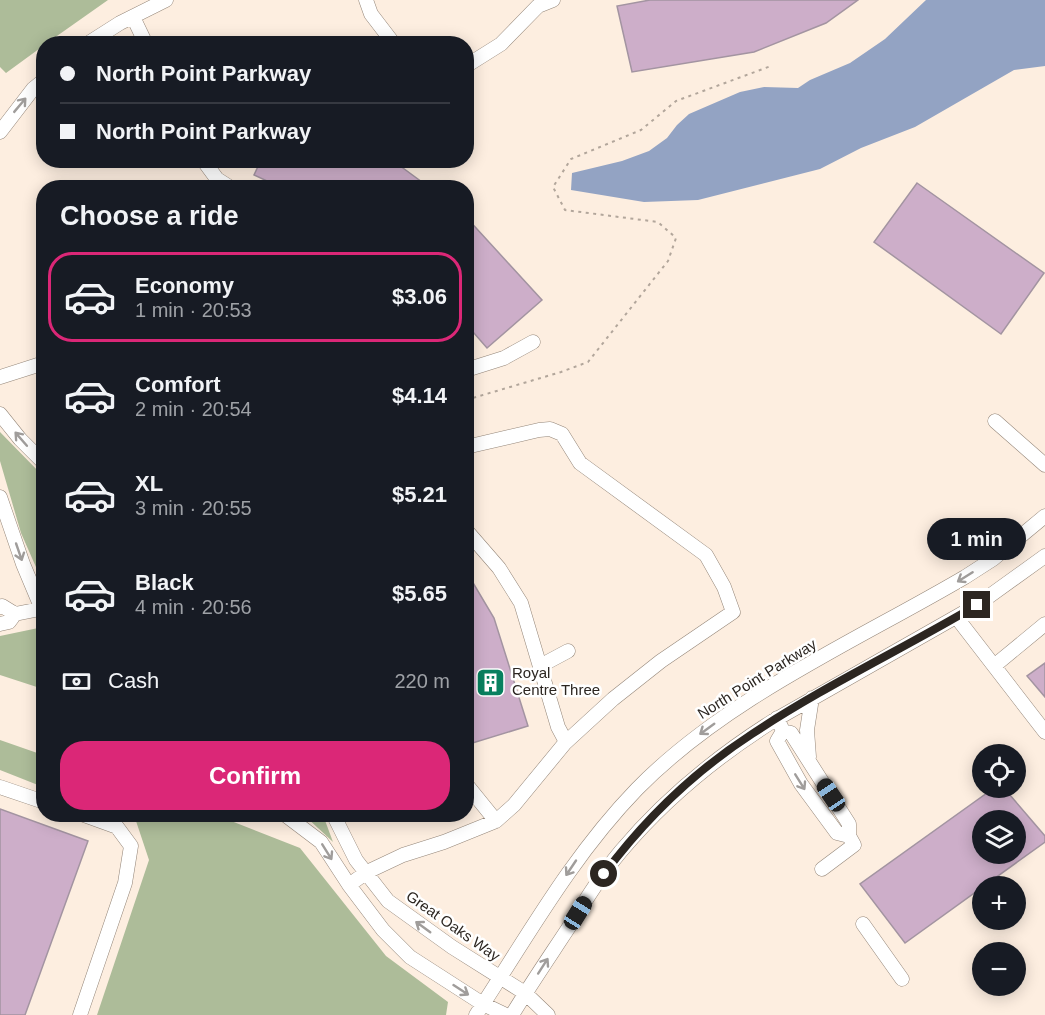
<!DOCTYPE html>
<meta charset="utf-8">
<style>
:root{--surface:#171b24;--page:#20242c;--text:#f1f3f6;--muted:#9ea1a6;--line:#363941;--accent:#db2777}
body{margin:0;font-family:Arial,sans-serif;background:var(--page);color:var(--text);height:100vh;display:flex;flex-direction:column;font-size:22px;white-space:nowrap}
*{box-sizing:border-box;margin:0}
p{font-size:20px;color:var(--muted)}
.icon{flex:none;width:33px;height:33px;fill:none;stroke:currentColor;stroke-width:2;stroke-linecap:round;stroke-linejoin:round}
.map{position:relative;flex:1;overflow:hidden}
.details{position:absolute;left:36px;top:180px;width:438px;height:642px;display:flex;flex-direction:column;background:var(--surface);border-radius:24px;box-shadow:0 3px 15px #0003}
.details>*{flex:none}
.banner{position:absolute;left:36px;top:36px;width:438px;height:132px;border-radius:24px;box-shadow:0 3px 15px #0003;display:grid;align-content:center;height:132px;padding:0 24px;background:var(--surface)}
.buttons{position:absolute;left:972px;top:744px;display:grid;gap:12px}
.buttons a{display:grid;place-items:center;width:54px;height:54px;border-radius:50%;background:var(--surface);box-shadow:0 3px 15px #0003;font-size:30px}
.end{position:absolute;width:27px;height:27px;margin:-14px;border:8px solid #2c2621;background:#fff;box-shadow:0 0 0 3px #fff}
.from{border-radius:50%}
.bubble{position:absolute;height:42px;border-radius:21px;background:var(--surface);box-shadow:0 3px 15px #0003;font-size:20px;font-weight:800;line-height:42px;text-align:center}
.car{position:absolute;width:18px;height:36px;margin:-18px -9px;border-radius:8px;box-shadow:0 0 4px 2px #0007;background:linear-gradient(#222 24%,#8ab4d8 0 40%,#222 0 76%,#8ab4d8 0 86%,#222 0)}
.banner b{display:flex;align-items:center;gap:21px;height:57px;font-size:22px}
.banner b+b{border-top:2px solid var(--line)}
.banner i{width:15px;height:15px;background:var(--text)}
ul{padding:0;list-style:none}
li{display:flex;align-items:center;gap:18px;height:90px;margin:0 12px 9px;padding:0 12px;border:3px solid transparent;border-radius:24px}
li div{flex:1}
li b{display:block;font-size:22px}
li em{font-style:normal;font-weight:800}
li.active{border-color:var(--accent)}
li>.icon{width:54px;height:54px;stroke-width:1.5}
h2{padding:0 24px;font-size:27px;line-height:72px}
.pay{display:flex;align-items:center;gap:15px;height:66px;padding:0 24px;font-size:22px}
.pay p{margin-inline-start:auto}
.button{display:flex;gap:12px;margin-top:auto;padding:12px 24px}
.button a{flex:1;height:69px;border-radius:24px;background:var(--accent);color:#fff;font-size:24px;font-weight:800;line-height:69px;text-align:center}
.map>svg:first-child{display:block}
.forest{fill:#adbc99}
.water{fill:#93a3c3}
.building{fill:#cdaec9;stroke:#a394a1;stroke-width:1.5;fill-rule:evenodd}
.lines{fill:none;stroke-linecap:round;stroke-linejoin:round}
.minor-casing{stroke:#948679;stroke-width:15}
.path{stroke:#b2a69b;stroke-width:2;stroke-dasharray:3 4.5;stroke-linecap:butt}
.minor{stroke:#fff;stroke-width:14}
.oneway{stroke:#a09d9b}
.route{stroke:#2c2621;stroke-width:8}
.labels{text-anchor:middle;stroke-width:5;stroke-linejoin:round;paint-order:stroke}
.poi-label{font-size:15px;fill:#2c2621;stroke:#fff;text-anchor:start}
.street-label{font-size:15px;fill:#2c2621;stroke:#fff}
</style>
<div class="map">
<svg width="1045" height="1015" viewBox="0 0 1045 1015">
<rect width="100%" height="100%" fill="#fdeee0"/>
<path class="forest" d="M 0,0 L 108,0 L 47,43 L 44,44 L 43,46 L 6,73 L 0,67 Z
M 0,432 L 43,476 L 43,583 L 21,533 L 0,461 Z
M 43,627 L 43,689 L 0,675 L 0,636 Z
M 0,740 L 43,755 L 43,787 L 0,770 Z
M 118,815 L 216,815 L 300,848 L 386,956 L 448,1002 L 446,1015 L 97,1015 L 149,860 L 136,821 Z
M 304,815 L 323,815 L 333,842 Z"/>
<path class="water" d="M 926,0 L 1045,0 L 1045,66 L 1014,70 L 915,127 L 861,148 L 820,169 L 698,200 L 644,202 L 571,190 L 572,173 L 622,161 L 649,151 L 667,138 L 677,125 L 689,114 L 740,92 L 764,87 L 798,88 L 810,80 L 850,63 L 885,39 Z"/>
<path class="building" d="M 650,0 L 858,0 L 826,23 L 754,52 L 632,72 L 617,6 Z
M 261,160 L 392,160 L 430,188 L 282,188 L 254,175 Z
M 917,183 L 1044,273 L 1001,334 L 874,242 Z
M 466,217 L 542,300 L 487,348 L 466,324 Z
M 466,571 L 494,618 L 528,726 L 466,745 Z
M 1045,663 L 1045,697 L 1027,676 Z
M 994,788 L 1004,788 L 1045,836 L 1045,842 L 905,943 L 860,884 ZM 982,820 L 1016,820 L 1016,854 L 982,854 Z
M 0,809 L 88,841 L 25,1015 L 0,1015 Z"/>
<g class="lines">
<defs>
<path id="minor" d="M 366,0 L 371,14 L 394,44
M 133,17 L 146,44
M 87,44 L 120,23 L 166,0
M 466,66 L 501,44 L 538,6 L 553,0
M 0,132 L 33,89 L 44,80
M 203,160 L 217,179 L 231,188
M 466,370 L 504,358 L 533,342
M 0,377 L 44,363
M 0,414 L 20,439 L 44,463
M 995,421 L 1045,465
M 0,497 L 23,564 L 44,614
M 466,530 L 499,568 L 521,603 L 558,727 L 566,742
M 0,607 L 2,606 L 15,614
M 957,618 L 1045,732
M 0,624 L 9,622 L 15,614 L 40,609
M 540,666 L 568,651
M 994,666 L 1045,624
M 777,718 L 783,731 L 791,733 L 849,824 L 849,836 L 854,845 L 822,869
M 783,731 L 777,741 L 801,784 L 837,833 L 849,836
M 809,757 L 807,730 L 812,698
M 466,784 L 496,821
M 0,787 L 44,802
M 284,814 L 321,842 L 349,885 L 383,930 L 410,957 L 483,1004 L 506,1015
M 333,814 L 356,860 L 388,901 L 452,947 L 525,993 L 548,1015
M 349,885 L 367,872 L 403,855 L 444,842 L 496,821 L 514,805 L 565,743 L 613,699 L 661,661 L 733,612 L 724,587 L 706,555 L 580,463 L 562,434 L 550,429 L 539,430 L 466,447
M 863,924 L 902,979
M 80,1015 L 125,883 L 131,846 L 117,827 L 81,814
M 476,1015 C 527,937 572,856 637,789 C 726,698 856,641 965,577 L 993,559 L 1045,516
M 512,1015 C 530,985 550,956 569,927 C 585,901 601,875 621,851 C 664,800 716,757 773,721 L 977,605 L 1045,556"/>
</defs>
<use href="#minor" class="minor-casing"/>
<path class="path" d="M 466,400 L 561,372 L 588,362 L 668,261 L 676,238 L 658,222 L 565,210 L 553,187 L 571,159 L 641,130 L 676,101 L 771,66"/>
<use href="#minor" class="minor"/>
</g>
<defs><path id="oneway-shaft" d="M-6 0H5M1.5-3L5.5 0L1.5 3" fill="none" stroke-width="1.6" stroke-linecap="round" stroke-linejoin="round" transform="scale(1.5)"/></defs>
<g class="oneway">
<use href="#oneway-shaft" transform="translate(20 105) rotate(-50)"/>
<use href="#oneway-shaft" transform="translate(21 439) rotate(-131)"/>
<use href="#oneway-shaft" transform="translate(19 552) rotate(71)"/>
<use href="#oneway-shaft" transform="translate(965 577) rotate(148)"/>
<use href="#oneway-shaft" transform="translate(707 729) rotate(144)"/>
<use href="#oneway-shaft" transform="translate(800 782) rotate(58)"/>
<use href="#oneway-shaft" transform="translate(327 852) rotate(58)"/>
<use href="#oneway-shaft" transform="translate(571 868) rotate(124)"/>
<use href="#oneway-shaft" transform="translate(423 927) rotate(-144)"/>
<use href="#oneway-shaft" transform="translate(543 966) rotate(-57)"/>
<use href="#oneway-shaft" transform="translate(461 990) rotate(33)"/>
</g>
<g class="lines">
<path class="route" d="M 604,874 C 645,819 695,771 752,734 C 824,686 903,649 977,605"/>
</g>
<defs>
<symbol id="building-square" viewBox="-11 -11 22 22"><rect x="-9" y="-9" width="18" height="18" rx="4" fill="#08805f" stroke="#fff"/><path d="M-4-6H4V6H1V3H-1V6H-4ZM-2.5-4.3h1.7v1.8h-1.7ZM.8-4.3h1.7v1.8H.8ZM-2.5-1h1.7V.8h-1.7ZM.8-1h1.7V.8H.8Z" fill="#fff"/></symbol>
</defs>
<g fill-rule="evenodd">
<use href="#building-square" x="474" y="666" width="33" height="33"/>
</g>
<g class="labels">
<g class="poi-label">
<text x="512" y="678">Royal<tspan x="512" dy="17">Centre Three</tspan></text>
</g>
<g class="street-label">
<text transform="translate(757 679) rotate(-32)" y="5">North Point Parkway</text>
<text transform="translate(453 926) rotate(35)" y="5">Great Oaks Way</text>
</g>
</g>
</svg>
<div class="buttons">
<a><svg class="icon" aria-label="locate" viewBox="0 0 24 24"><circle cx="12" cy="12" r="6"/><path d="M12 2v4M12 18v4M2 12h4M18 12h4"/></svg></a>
<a><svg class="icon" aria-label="layers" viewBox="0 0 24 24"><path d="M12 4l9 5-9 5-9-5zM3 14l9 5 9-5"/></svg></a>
<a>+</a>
<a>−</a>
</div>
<i class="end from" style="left:604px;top:874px"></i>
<i class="end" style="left:977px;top:605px"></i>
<div class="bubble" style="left:927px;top:518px;width:99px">1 min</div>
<i class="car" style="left:831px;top:795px;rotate:326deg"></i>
<i class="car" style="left:578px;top:913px;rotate:32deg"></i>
<div class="banner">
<b><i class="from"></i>North Point Parkway</b>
<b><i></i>North Point Parkway</b>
</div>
<section class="details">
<h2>Choose a ride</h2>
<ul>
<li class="active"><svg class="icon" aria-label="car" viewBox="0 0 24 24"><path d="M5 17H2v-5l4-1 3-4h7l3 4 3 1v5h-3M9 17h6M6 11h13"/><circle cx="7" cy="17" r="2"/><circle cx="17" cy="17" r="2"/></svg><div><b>Economy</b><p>1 min · 20:53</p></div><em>$3.06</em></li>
<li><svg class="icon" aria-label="car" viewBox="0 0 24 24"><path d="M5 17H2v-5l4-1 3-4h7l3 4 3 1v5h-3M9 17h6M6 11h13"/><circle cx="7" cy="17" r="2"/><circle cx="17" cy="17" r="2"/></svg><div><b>Comfort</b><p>2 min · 20:54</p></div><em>$4.14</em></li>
<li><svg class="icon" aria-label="car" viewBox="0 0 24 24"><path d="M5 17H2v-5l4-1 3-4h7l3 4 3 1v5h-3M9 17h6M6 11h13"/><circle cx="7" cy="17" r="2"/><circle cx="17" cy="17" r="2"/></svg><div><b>XL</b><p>3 min · 20:55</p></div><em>$5.21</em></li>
<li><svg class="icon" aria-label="car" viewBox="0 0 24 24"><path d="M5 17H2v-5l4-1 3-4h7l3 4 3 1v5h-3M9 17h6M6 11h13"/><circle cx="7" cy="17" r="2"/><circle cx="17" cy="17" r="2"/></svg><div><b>Black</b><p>4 min · 20:56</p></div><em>$5.65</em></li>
</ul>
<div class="pay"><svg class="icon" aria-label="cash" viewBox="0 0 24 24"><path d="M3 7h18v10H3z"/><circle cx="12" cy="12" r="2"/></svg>Cash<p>220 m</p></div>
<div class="button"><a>Confirm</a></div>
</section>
</div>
